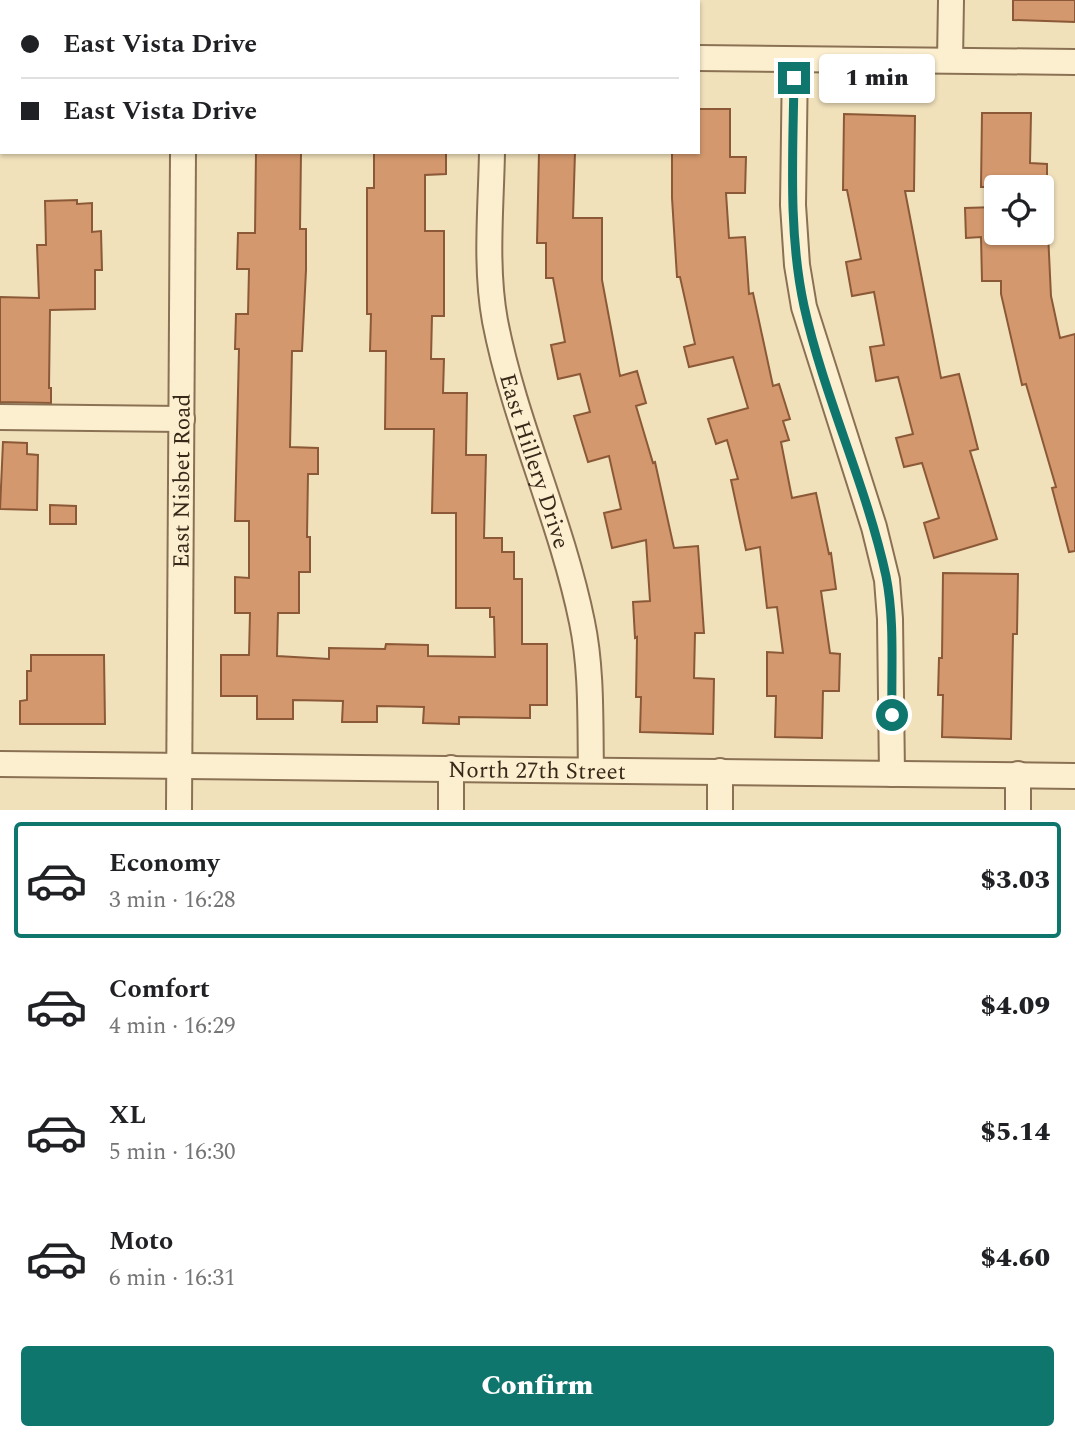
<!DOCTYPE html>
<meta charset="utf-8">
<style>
:root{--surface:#fff;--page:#f6f6f6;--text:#202124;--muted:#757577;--line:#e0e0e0;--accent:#0f766e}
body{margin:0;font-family:Spectral,serif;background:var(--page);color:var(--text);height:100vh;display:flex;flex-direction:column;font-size:26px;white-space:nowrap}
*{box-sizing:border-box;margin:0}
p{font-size:23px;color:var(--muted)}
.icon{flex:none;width:38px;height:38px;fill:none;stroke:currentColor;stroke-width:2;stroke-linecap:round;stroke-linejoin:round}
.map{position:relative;height:810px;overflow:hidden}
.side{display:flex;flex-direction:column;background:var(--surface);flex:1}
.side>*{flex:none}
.top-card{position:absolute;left:0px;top:0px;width:700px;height:154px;box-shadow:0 2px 5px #0004;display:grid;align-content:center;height:154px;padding:0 21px;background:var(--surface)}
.fabs{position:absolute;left:984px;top:175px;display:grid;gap:14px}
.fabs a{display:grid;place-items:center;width:70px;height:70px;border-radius:7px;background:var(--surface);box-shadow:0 2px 5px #0004;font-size:35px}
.end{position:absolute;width:32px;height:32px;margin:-16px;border:9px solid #0f766e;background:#fff;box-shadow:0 0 0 4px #fff}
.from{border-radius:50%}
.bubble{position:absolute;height:49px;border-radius:7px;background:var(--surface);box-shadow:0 2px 5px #0004;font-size:23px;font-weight:800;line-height:49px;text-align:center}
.top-card b{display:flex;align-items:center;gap:24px;height:66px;font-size:26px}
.top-card b+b{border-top:2px solid var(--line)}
.top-card i{width:18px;height:18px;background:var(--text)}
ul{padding:12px 0 0;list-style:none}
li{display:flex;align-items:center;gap:21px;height:116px;margin:0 14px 10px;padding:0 7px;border:4px solid transparent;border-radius:7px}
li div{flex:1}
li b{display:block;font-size:26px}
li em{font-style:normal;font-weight:800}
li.selected{border-color:var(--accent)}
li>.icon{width:63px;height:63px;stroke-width:1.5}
.button{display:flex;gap:14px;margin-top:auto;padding:14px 21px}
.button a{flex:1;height:80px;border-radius:7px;background:var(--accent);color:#fff;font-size:28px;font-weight:800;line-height:80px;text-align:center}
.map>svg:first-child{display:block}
.building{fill:#d3986d;stroke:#8b5937;stroke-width:2}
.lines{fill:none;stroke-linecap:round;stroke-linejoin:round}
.minor-casing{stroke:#8a7154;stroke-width:28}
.minor{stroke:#fcefcf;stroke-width:24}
.route{stroke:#0f766e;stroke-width:9}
.labels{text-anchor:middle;stroke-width:5;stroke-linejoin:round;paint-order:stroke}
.street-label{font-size:23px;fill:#38281a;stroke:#f8eccb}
</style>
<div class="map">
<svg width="1075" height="810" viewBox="0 0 1075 810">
<rect width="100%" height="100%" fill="#f1e1bb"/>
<path class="building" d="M 1013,0 L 1075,0 L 1075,22 L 1013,20 Z
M 698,109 L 730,109 L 730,157 L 746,157 L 745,193 L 726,193 L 729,238 L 745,237 L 749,294 L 753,293 L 773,386 L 779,384 L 790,419 L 783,421 L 789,440 L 781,442 L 792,498 L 816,493 L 829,554 L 831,553 L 836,589 L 821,591 L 830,653 L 840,654 L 839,691 L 823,691 L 822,738 L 775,737 L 776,696 L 767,696 L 767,652 L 783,653 L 777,607 L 767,608 L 760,547 L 746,550 L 731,480 L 738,479 L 727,440 L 716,444 L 708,419 L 748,408 L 733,357 L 689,367 L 684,347 L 695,344 L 680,277 L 677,277 L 672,198 L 672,152 L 698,152 Z
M 982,113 L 1031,113 L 1030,163 L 1047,164 L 1047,187 L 981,187 Z
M 844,114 L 915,116 L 914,191 L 905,191 L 941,378 L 959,374 L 978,449 L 970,451 L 997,539 L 934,558 L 924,523 L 939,518 L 922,463 L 904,467 L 896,438 L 913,434 L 898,377 L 876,381 L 870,347 L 884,345 L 874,292 L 852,296 L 846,262 L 861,259 L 847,190 L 843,190 Z
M 256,152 L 301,152 L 300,229 L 306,229 L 306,270 L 302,351 L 292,351 L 290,447 L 318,448 L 318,474 L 308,474 L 307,537 L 310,537 L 310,572 L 299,572 L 299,613 L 278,613 L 277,656 L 329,659 L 329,648 L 385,649 L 386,644 L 428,645 L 428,656 L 495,657 L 494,617 L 490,617 L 490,608 L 456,608 L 456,513 L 432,513 L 434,429 L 385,429 L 386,351 L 370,351 L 371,314 L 367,314 L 367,188 L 374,188 L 374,152 L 446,152 L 446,174 L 425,175 L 425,231 L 444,231 L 444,316 L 432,316 L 431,359 L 444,359 L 443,393 L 467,393 L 466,455 L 486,455 L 484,538 L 502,538 L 502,552 L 514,552 L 514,579 L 522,579 L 522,644 L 547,644 L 547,705 L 530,705 L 530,718 L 459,717 L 459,724 L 423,723 L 424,707 L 377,706 L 377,722 L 342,722 L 343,701 L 293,700 L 293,719 L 257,719 L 257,696 L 221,696 L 221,655 L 249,655 L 250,613 L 235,613 L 235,577 L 249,578 L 249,521 L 235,521 L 239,349 L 235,349 L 236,314 L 248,314 L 249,269 L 237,269 L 238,233 L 255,233 Z
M 539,152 L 575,152 L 573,218 L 602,218 L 602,280 L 620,376 L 637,371 L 646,403 L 636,406 L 653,463 L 655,462 L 674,548 L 698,546 L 704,633 L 695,633 L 694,678 L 714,679 L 713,734 L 640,732 L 641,697 L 636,697 L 637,637 L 635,638 L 633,602 L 650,601 L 646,540 L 612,548 L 604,513 L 621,509 L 609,456 L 588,462 L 574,416 L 590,412 L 580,374 L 558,379 L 551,345 L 565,342 L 553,278 L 546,278 L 546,243 L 537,243 Z
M 77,200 L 77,204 L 92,203 L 92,232 L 101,231 L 102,270 L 95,270 L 95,309 L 50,310 L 49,388 L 51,388 L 51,403 L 0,402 L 0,297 L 39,298 L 37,245 L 46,245 L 45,201 Z
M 996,207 L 996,233 L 1048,233 L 1051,296 L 1060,338 L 1075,334 L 1075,551 L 1069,552 L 1052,488 L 1056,487 L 1026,384 L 1022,385 L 1001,294 L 1001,281 L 982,281 L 981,237 L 966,238 L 965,208 Z
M 3,442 L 27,443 L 27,454 L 38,455 L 37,510 L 0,509 Z
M 50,505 L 76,506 L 76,524 L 50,524 Z
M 943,573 L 1018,574 L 1017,634 L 1013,634 L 1011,739 L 942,737 L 943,695 L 938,695 L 939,658 L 942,658 Z
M 31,655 L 104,655 L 105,724 L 20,724 L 20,701 L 27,700 L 27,671 L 31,671 Z"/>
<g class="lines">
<defs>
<g id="minor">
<path d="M 345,2 L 345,0"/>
<path d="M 644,2 L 644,0"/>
<path d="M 0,52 L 2,52"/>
<path d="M 698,58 L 1075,62"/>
<path d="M 795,60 L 793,205 L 797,265 L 804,307 L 874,527 L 887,580 L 890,619 L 892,774"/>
<path d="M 950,60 L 951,0"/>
<path id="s1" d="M 492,152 C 491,208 485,266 495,321 C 515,424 561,519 582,622 C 592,670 590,721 591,770"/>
<path d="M 0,417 L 182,419"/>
<path id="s2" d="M 0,764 L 1075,776"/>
<path id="s3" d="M 179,810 L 183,152"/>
<path d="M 451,810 L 451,768"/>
<path d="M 720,810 L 720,771"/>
<path d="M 1018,810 L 1018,774"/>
</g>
</defs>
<use href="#minor" class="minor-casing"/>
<use href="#minor" class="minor"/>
</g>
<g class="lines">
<path class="route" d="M 794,78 C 793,153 788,232 804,306 C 824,397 866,484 886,576 C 895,621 891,669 892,715"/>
</g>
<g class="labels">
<g class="street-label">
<text dy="8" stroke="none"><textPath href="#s1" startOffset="315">East Hillery Drive</textPath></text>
<text dy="8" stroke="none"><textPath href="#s3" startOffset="329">East Nisbet Road</textPath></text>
<text dy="8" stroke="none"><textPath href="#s2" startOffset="537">North 27th Street</textPath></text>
</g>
</g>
</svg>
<div class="fabs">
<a><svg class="icon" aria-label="locate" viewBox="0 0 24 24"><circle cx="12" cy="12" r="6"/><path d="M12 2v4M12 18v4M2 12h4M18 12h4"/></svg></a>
</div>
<i class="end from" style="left:892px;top:715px"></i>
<i class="end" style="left:794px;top:78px"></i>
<div class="bubble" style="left:819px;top:54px;width:116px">1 min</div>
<div class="top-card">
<b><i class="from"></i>East Vista Drive</b>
<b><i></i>East Vista Drive</b>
</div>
</div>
<section class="side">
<ul>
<li class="selected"><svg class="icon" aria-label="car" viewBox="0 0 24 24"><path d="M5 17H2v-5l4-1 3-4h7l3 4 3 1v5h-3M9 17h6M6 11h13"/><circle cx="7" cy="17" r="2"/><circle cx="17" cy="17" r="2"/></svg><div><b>Economy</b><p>3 min · 16:28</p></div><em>$3.03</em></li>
<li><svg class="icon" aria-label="car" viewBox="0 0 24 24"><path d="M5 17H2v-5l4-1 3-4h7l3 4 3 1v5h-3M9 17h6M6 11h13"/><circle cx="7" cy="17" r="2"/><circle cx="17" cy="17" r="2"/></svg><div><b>Comfort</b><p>4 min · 16:29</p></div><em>$4.09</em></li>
<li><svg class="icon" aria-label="car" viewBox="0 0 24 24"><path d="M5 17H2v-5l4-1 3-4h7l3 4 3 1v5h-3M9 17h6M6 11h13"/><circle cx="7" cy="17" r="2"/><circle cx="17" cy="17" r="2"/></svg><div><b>XL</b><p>5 min · 16:30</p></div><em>$5.14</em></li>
<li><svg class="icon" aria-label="car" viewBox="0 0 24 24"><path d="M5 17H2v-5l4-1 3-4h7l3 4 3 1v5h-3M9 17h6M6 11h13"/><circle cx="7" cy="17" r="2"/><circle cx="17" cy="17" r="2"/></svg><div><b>Moto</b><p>6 min · 16:31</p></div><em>$4.60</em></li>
</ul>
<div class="button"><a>Confirm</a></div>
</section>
